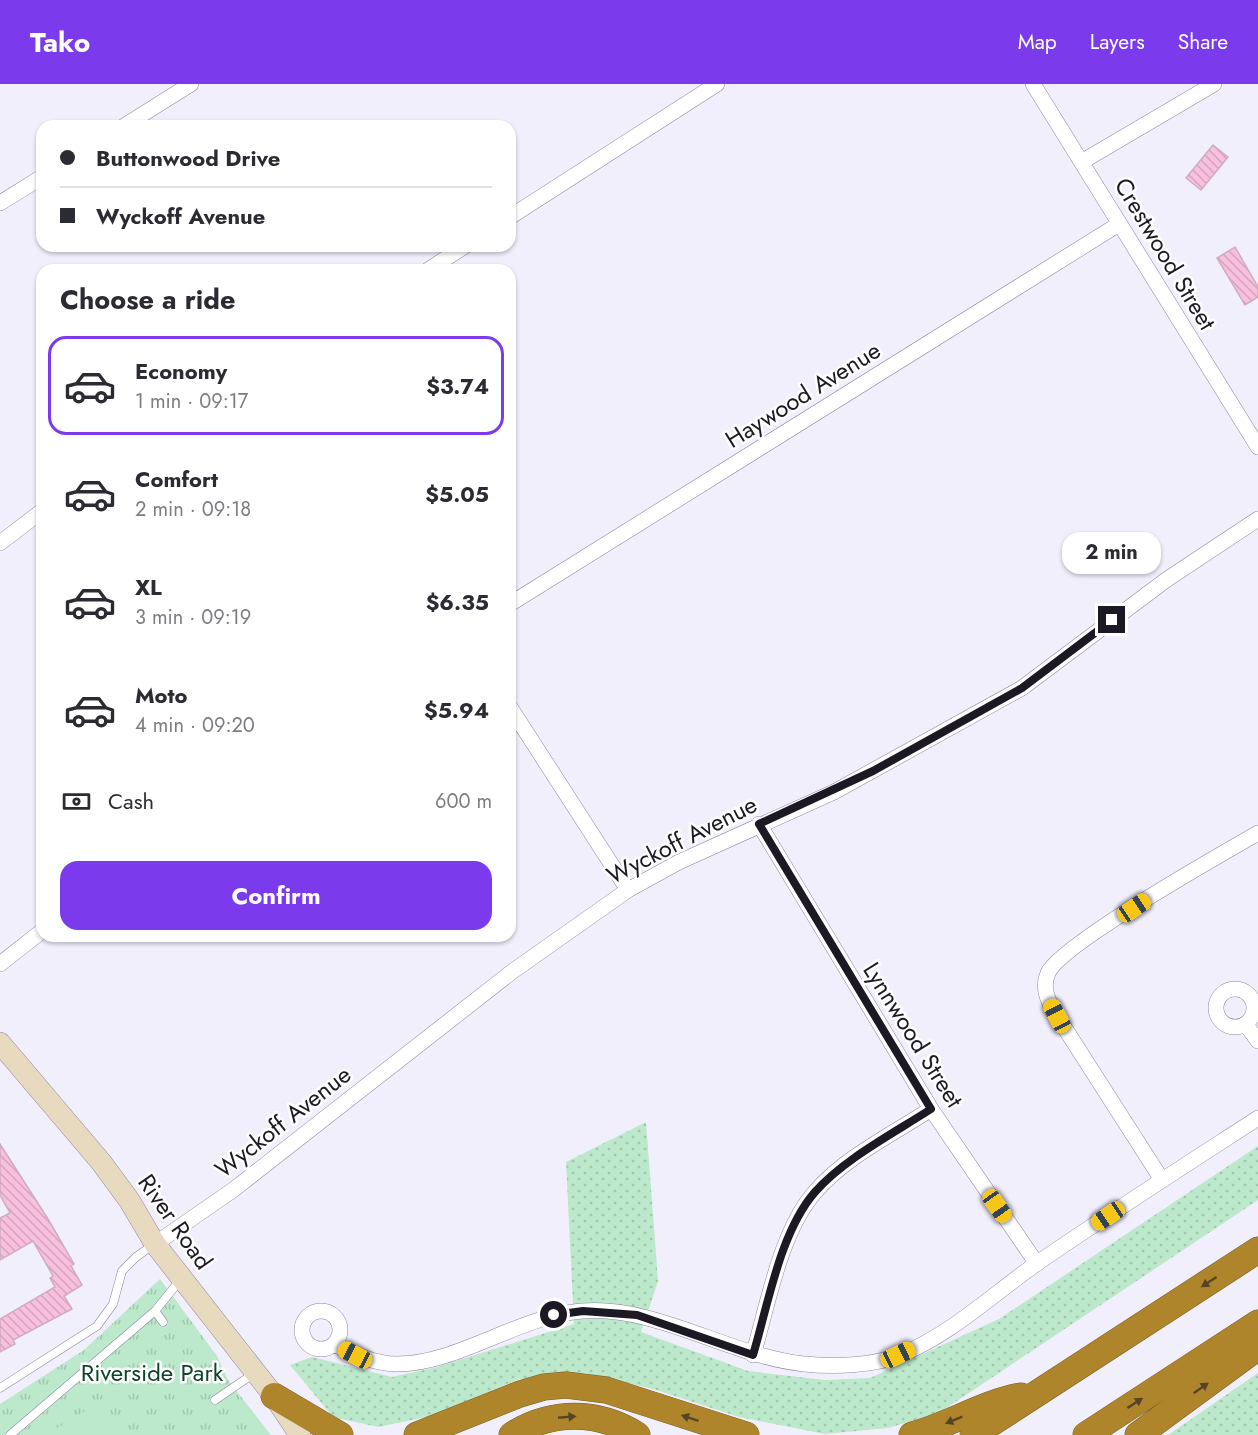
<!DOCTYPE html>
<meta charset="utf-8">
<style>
:root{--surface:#fff;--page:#f7f7f7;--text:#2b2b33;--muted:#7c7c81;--line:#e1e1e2;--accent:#7c3aed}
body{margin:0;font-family:Jost,sans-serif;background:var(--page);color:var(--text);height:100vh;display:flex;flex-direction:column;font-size:22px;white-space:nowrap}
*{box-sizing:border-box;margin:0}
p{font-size:20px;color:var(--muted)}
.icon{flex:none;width:33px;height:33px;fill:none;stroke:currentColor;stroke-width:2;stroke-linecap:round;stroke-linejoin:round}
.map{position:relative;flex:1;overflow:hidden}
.sheet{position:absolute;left:36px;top:180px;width:480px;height:678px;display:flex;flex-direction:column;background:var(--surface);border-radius:18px;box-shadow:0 2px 4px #0004}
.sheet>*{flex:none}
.top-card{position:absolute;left:36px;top:36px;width:480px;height:132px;border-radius:18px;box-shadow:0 2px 4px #0004;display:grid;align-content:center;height:132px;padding:0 24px;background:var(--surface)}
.end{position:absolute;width:27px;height:27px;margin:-14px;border:8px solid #1c1924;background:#fff;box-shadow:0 0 0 3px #fff}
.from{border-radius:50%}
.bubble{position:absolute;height:42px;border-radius:18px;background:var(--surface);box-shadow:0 2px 4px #0004;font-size:20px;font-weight:700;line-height:42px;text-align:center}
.car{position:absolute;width:18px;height:36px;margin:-18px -9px;border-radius:8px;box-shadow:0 0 4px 2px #0007;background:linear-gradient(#f5c518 24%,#345 0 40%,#f5c518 0 76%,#345 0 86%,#f5c518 0)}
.top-card b{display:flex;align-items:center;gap:21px;height:57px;font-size:22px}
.top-card b+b{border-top:2px solid var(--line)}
.top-card i{width:15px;height:15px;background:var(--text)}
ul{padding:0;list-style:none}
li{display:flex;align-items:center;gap:18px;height:99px;margin:0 12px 9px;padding:0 12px;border:3px solid transparent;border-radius:18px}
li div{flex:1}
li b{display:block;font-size:22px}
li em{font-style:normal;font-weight:700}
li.current{border-color:var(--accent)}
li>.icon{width:54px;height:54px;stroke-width:1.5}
h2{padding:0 24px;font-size:27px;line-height:72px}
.pay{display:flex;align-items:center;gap:15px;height:66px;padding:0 24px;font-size:22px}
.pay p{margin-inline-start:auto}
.primary-button{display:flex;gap:12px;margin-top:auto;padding:12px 24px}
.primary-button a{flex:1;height:69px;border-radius:18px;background:var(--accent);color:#fff;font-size:24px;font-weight:700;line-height:69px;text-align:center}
header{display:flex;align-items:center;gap:36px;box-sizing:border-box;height:84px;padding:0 30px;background:var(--accent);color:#fff}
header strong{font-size:28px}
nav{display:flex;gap:33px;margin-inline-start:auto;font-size:21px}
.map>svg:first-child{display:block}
.grass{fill:url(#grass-dots)}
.park{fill:url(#park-tufts)}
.pitch{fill:#bce8cb}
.building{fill:url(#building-back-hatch);stroke:#ceadbe;stroke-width:1.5}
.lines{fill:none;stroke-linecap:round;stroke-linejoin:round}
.lane-casing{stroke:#8d86a3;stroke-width:9}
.street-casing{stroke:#8d86a3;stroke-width:16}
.secondary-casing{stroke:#8d86a3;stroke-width:22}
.highway-casing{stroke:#7b5f29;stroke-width:27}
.lane{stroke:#fff;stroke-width:8}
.street{stroke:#fff;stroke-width:15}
.secondary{stroke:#e7dabf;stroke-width:21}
.highway{stroke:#ae852b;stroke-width:26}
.oneway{fill:#564427}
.route{stroke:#1c1924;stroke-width:8}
.labels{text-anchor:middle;stroke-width:5;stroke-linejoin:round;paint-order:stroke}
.street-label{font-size:24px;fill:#1c1924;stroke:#fefefe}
.park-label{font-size:24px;fill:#0b4427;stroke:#fefefe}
</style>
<header>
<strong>Tako</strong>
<nav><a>Map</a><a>Layers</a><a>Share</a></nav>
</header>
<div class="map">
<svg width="1258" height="1351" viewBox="0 0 1258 1351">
<defs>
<pattern id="grass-dots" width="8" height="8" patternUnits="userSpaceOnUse" patternTransform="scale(1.5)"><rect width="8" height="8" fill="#bce8cb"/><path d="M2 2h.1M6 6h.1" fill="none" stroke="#a1c6ae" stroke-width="1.8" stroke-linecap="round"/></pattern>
<pattern id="park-tufts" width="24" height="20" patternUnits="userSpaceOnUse" patternTransform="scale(1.5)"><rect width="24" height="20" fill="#bce8cb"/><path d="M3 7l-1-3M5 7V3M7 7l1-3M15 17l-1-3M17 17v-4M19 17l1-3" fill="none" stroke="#a1c6ae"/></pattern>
<pattern id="building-back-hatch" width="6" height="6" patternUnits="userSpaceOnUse" patternTransform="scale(1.5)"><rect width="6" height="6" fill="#f8bfde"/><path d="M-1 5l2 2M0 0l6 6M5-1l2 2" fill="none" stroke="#d4a4be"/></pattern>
</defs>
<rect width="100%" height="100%" fill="#f2effc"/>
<path class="grass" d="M 646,1038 L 658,1197 L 641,1248 L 748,1287 L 825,1296 L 870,1294 L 999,1235 L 1258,1062 L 1258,1116 L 939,1329 L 888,1344 L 825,1350 L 739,1333 L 653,1305 L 584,1289 L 519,1295 L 431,1332 L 378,1343 L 333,1333 L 290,1281 L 312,1273 L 392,1293 L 437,1283 L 574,1240 L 566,1078 Z
M 1258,1289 L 1258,1351 L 1168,1351 Z"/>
<path class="park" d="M 160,1195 L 217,1272 L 228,1296 L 271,1351 L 0,1351 L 0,1320 L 84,1266 Z"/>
<path class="pitch" d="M 97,1319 L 106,1321 L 122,1351 L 46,1351 Z"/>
<path class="building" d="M 1213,61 L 1228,73 L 1201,106 L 1186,94 Z
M 1235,163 L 1258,203 L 1258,213 L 1245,221 L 1217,174 Z
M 0,1060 L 48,1135 L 74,1180 L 71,1182 L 82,1201 L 64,1212 L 72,1225 L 13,1256 L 15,1260 L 0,1268 L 0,1235 L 55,1203 L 50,1194 L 53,1192 L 33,1157 L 0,1176 L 0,1134 L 10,1129 L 0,1111 Z"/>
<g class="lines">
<defs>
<path id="lane" d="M 155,1227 L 163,1238
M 0,1304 L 97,1242 L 113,1220 L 122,1187 L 136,1173 L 153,1161
M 215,1316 L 253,1290
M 10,1351 L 155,1227 L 181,1195"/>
<path id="street" d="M 1033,0 L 1258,363
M 124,42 L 191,0
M 1083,77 L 1214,0
M 0,119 L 42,93
M 510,133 L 717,0
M 428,186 L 465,162
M 0,459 L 42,427
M 510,520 L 1119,140
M 510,623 L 628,806
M 759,740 L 931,1025 L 1037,1180
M 0,880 L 42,847
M1216 924a19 19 0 1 1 38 0a19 19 0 1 1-38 0Z
M 1246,941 L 1258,957
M 1162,1096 L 1057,932 C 1049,919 1041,905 1048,889 C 1060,861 1223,769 1258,749
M 155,1160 L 233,1106 L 513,887 L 628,806 L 679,778 L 834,708 L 1022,604 L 1166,496 L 1258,435
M302 1246a19 19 0 1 1 38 0a19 19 0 1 1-38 0Z
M 334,1260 C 354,1270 374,1280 397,1280 C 458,1280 518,1232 582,1227 C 657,1221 729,1272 804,1280 C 834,1283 872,1282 900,1271 C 950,1251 992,1211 1036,1180 C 1109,1130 1184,1082 1258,1034
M 753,1271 C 768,1221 780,1148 815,1108 C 845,1073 893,1050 931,1025"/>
<path id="secondary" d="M 0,959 L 101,1078 L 129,1116 L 155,1160 L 274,1312 L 300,1351"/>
<path id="highway" d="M 274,1312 L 340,1351
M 417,1351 L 520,1310 L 544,1303 L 566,1301 L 606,1306 L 746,1351
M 512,1351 C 551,1326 598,1326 637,1351
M 912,1351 C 950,1341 982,1319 1021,1312
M 973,1351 L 1258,1166
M 1086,1351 L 1258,1239
M 1138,1351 L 1258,1263"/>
</defs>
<use href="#lane" class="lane-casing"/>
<use href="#street" class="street-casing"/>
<use href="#secondary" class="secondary-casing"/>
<use href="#highway" class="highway-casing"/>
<use href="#lane" class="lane"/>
<use href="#street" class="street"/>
<use href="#secondary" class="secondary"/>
<use href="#highway" class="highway"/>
</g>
<defs><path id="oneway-solid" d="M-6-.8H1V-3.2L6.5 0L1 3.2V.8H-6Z" transform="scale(1.5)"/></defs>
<g class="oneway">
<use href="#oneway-solid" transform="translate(1209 1198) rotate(147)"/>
<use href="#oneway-solid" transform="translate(1201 1304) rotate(-35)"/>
<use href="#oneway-solid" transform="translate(1135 1319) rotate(-33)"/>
<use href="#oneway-solid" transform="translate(567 1333) rotate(-5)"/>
<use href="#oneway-solid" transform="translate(690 1334) rotate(-162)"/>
<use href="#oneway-solid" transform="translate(954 1336) rotate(158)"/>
</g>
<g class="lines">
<path class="route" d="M 554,1231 L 583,1227 L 637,1231 L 753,1271 C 768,1221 780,1148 815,1108 C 844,1075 894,1049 931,1025 L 759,740 L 873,687 L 1022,604 L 1112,536"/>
</g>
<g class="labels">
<g class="street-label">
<text transform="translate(1165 170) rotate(59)" y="8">Crestwood Street</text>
<text transform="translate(803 311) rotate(-32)" y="8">Haywood Avenue</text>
<text transform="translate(682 756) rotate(-27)" y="8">Wyckoff Avenue</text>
<text transform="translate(913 951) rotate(58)" y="8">Lynnwood Street</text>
<text transform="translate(283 1038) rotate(-38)" y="8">Wyckoff Avenue</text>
<text transform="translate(175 1138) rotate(55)" y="8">River Road</text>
</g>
<g class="park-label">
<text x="152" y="1297">Riverside Park</text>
</g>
</g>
</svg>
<i class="end from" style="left:554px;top:1231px"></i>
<i class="end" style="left:1112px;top:536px"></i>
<div class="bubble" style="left:1062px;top:448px;width:99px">2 min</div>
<i class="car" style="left:1134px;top:824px;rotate:56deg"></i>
<i class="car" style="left:1057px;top:932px;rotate:332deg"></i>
<i class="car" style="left:997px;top:1122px;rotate:145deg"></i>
<i class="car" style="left:1108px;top:1132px;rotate:236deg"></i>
<i class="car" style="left:355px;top:1271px;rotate:298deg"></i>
<i class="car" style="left:898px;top:1271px;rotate:65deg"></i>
<div class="top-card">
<b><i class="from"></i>Buttonwood Drive</b>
<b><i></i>Wyckoff Avenue</b>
</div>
<section class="sheet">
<h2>Choose a ride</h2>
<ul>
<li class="current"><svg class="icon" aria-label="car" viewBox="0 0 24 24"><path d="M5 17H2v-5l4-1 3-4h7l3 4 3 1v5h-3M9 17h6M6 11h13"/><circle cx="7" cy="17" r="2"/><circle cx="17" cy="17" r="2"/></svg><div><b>Economy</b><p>1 min · 09:17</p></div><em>$3.74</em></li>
<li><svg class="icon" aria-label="car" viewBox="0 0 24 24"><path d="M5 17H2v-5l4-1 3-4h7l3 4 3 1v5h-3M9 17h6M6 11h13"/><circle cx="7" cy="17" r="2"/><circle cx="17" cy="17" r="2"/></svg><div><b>Comfort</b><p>2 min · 09:18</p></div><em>$5.05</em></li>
<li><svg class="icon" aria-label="car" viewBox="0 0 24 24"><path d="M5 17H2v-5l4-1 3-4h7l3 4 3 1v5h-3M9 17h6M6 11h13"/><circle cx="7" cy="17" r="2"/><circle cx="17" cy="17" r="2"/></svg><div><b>XL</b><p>3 min · 09:19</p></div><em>$6.35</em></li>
<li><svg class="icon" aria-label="car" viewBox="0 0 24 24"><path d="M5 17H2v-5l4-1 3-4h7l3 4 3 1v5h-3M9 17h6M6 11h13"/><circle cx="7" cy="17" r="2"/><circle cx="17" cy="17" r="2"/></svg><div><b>Moto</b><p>4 min · 09:20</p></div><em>$5.94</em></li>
</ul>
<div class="pay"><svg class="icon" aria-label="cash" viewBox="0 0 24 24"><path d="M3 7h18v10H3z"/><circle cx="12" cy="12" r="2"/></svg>Cash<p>600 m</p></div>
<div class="primary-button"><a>Confirm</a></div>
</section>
</div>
